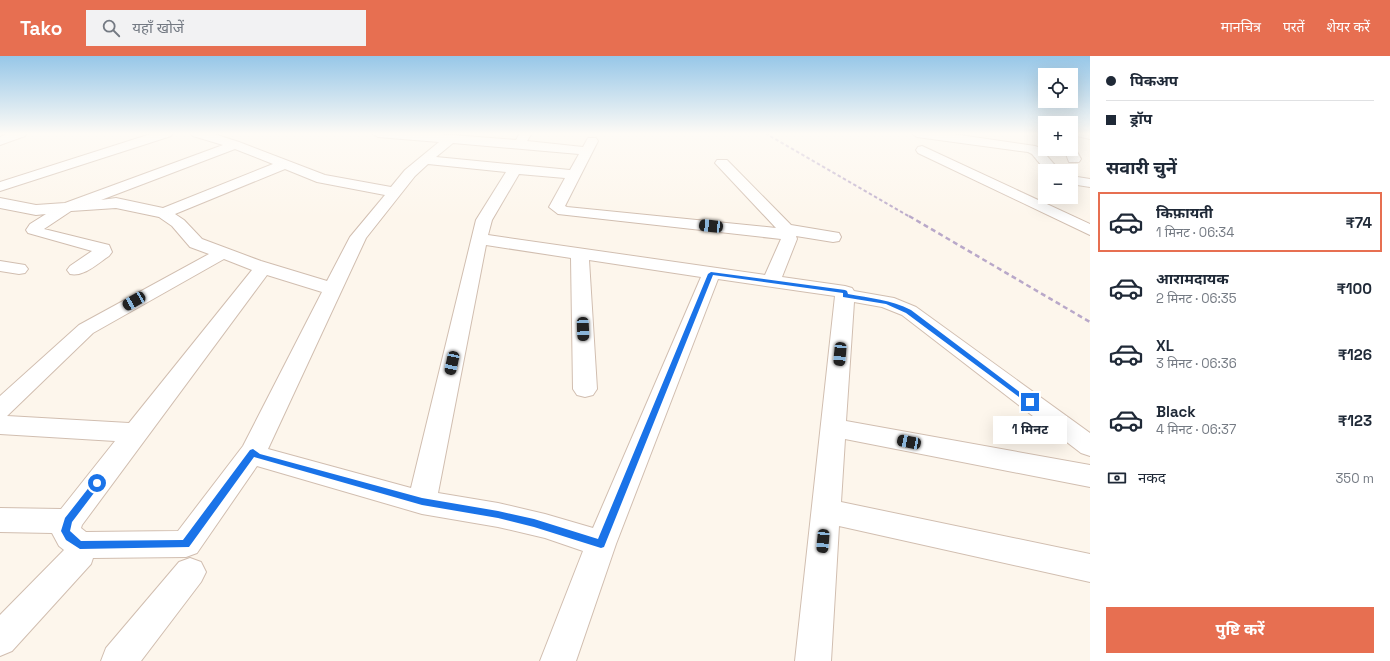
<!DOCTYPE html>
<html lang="hi">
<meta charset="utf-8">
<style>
:root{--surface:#fff;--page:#f2f2f3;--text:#1f2937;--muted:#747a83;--line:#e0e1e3;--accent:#e76f51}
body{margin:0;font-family:"Space Grotesk","Noto Sans Devanagari",sans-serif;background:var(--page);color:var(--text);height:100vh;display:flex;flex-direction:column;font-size:15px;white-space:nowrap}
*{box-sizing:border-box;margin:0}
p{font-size:13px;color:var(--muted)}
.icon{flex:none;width:22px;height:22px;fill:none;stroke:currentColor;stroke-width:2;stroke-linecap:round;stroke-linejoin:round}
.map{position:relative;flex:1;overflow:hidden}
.drawer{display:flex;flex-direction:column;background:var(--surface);width:300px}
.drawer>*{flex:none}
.top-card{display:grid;align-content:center;height:88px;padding:0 16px;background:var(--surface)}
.tools{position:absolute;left:1038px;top:12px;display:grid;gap:8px}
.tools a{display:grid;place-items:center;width:40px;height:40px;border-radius:0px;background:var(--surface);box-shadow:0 4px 16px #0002;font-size:20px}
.end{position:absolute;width:18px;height:18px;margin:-9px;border:5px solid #1a73e8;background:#fff;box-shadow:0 0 0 2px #fff}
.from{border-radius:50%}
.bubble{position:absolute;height:28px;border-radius:0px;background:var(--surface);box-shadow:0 4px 16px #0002;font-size:13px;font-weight:700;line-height:28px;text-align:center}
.car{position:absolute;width:12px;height:24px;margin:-12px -6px;border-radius:5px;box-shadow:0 0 3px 1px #0007;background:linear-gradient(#222 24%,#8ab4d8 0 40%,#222 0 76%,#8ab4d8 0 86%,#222 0)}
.top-card b{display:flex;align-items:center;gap:14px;height:38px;font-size:15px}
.top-card b+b{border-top:1px solid var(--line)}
.top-card i{width:10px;height:10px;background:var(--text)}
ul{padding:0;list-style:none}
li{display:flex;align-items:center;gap:12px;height:60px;margin:0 8px 6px;padding:0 8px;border:2px solid transparent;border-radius:0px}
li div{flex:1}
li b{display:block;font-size:15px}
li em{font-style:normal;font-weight:700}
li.on{border-color:var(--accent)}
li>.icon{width:36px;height:36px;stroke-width:1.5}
h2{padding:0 16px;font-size:18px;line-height:48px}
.pay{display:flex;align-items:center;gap:10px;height:44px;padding:0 16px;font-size:15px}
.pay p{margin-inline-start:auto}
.primary-button{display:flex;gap:8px;margin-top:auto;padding:8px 16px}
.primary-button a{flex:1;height:46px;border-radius:0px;background:var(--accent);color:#fff;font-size:16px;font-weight:700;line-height:46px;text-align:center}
header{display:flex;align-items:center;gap:24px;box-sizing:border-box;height:56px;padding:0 20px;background:var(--accent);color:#fff}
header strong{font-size:19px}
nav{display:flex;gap:22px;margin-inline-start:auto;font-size:14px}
.search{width:280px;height:36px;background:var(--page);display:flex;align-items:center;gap:10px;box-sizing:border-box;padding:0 14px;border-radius:0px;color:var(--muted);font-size:15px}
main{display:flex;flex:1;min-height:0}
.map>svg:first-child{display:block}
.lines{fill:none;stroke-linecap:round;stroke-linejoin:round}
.street-casing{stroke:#d1beb0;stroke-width:2}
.secondary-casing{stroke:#d6c0b0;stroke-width:2}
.street{fill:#fff;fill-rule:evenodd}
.secondary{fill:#fff;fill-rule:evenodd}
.rail-far1{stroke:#b9a8c9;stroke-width:2;stroke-dasharray:3.5 2.5;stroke-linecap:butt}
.rail{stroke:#b9a8c9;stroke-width:2.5;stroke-dasharray:5 3.5;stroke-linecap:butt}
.route{fill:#1a73e8}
</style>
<header>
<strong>Tako</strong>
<div class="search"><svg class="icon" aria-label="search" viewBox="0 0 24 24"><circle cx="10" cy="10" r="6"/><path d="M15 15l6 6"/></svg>यहाँ खोजें</div>
<nav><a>मानचित्र</a><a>परतें</a><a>शेयर करें</a></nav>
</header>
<main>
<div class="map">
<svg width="1090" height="605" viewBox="0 0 1090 605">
<rect width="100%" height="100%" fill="#fdf6ec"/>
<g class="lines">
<defs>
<path id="street" d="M 154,77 L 173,77 L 171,80 L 0,135 L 0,126 Z
M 191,77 L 211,77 L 239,86 L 325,119 L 391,131 L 405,114 L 439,86 L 378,81 L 372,77 L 427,77 L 516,84 L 520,77 L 532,77 L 527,85 L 583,91 L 588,82 L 596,82 L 598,85 L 565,150 L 567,151 L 776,172 L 715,107 L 717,104 L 727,104 L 791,169 L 839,177 L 841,181 L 839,185 L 833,186 L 796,180 L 797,183 L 782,221 L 845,230 L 852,232 L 854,235 L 894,242 L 916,251 L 1090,377 L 1090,400 L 1081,397 L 902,259 L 882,251 L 854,246 L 846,365 L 1090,409 L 1090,431 L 845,383 L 841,446 L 1090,498 L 1090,526 L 839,470 L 831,605 L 795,605 L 835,240 L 718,223 L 616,488 L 576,605 L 540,605 L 583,495 L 545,482 L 498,471 L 422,458 L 257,410 L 197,497 L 186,501 L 93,502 L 91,508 L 12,595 L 0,600 L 0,559 L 64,494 L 59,490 L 52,477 L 0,476 L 0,452 L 61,453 L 115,385 L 0,378 L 0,340 L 79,269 L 209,198 L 190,191 L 172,170 L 159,161 L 116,152 L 71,155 L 44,173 L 109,189 L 112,196 L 109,200 C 97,208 84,221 70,218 L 67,214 L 70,210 L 92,195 L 28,177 L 26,174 L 30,168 L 46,158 L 36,159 L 0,152 L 0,142 L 36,149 L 65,147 L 223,89 L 193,80 ZM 453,87 L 579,98 L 570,114 L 436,101 ZM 235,93 L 273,108 L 163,152 L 116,142 L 101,144 ZM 428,108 L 506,116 L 476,164 L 411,432 L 268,393 L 366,182 L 415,120 ZM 285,113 L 317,126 L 385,139 L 350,181 L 327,225 L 261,205 L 202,183 L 184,164 L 175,158 ZM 519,118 L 565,122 L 549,151 L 558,158 L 781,183 L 765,219 L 488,179 L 492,164 ZM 486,189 L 571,202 L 573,333 L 577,339 L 585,341 L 593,339 L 597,333 L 589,204 L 701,221 L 593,472 L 545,458 L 498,447 L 438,437 ZM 224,203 L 252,214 L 129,367 L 7,360 L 93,277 ZM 267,219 L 322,236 L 243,390 L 178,475 L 86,476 L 81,472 L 82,469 Z
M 911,77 L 946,77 L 1035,90 L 1040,92 L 1060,115 L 1046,115 L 1032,98 L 1028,96 L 917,81 Z
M 1075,77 L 1090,77 L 1090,83 L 1077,80 Z
M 1071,89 L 1074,90 L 1081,103 L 1079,106 L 1069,106 L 1064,93 L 1071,93 Z
M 922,90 L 1090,168 L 1090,179 L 918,97 L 916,94 L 918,91 Z
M 1071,120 L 1090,123 L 1090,131 L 1071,128 Z
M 0,205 L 25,209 L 28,213 L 25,217 L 19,218 L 0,215 Z
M 190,502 L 201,506 L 206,516 L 201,526 L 141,605 L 101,605 L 106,592 L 179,506 Z"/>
<path id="secondary" d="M 9,77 L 27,77 L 25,80 L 0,89 L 0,81 Z"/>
</defs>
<use href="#street" class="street-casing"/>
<use href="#secondary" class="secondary-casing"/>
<use href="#street" class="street"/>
<use href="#secondary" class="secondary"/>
<path class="rail-far1" d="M 765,77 L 910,161"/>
<path class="rail" d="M 909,160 L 1090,266"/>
</g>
<linearGradient id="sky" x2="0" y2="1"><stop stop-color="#97c7e8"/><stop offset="0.48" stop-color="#fefbf6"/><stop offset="1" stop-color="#fefbf6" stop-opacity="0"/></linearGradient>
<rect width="1090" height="162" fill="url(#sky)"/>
<path class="route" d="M 711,216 L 845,234 L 847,235 L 848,238 C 870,242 891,244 911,254 L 1033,346 L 1032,347 L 1027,347 L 906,257 L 886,248 L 843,241 L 843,237 L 713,219 L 604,491 L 601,492 L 534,471 L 498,462 L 422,449 L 254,401 L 189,491 L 80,493 L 66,484 L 61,475 L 65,462 L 94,425 L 97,424 L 101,427 L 100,429 L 72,466 L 70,475 L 81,485 L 183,484 L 250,394 L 253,393 L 260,398 L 422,442 L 498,455 L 534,463 L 598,483 L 708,218 Z"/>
</svg>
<div class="tools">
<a><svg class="icon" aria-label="locate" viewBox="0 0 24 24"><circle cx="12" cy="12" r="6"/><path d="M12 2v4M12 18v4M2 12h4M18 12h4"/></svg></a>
<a>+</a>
<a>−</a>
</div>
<i class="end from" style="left:97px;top:427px"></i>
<i class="end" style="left:1030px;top:346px"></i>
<div class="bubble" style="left:993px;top:360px;width:74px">1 मिनट</div>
<i class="car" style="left:711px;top:170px;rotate:276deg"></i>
<i class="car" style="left:134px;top:245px;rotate:240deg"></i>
<i class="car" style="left:583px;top:273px;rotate:178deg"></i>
<i class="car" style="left:840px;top:298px;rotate:185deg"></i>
<i class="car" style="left:452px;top:307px;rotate:192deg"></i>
<i class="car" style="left:909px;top:386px;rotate:281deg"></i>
<i class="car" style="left:823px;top:485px;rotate:185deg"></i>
</div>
<section class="drawer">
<div class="top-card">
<b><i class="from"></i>पिकअप</b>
<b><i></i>ड्रॉप</b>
</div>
<h2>सवारी चुनें</h2>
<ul>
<li class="on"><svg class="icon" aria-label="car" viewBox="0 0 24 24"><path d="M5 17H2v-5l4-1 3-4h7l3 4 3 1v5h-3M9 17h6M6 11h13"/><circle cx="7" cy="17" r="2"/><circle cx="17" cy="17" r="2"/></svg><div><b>किफ़ायती</b><p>1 मिनट · 06:34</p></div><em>₹74</em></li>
<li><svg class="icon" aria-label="car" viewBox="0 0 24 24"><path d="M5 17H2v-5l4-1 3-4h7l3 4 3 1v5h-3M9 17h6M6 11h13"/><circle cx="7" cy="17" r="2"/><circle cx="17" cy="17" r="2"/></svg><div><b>आरामदायक</b><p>2 मिनट · 06:35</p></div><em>₹100</em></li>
<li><svg class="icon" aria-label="car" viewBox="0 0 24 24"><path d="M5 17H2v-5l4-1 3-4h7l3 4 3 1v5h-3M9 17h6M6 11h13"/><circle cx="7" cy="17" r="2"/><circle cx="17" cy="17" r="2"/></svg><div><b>XL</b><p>3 मिनट · 06:36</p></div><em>₹126</em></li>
<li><svg class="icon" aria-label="car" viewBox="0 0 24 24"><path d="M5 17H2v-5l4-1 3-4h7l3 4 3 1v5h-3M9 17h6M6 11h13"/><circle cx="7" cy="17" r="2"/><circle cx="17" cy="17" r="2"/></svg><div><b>Black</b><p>4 मिनट · 06:37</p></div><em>₹123</em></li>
</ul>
<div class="pay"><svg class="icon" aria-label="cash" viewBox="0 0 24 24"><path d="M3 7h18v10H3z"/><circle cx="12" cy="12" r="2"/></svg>नकद<p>350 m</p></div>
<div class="primary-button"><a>पुष्टि करें</a></div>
</section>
</main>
